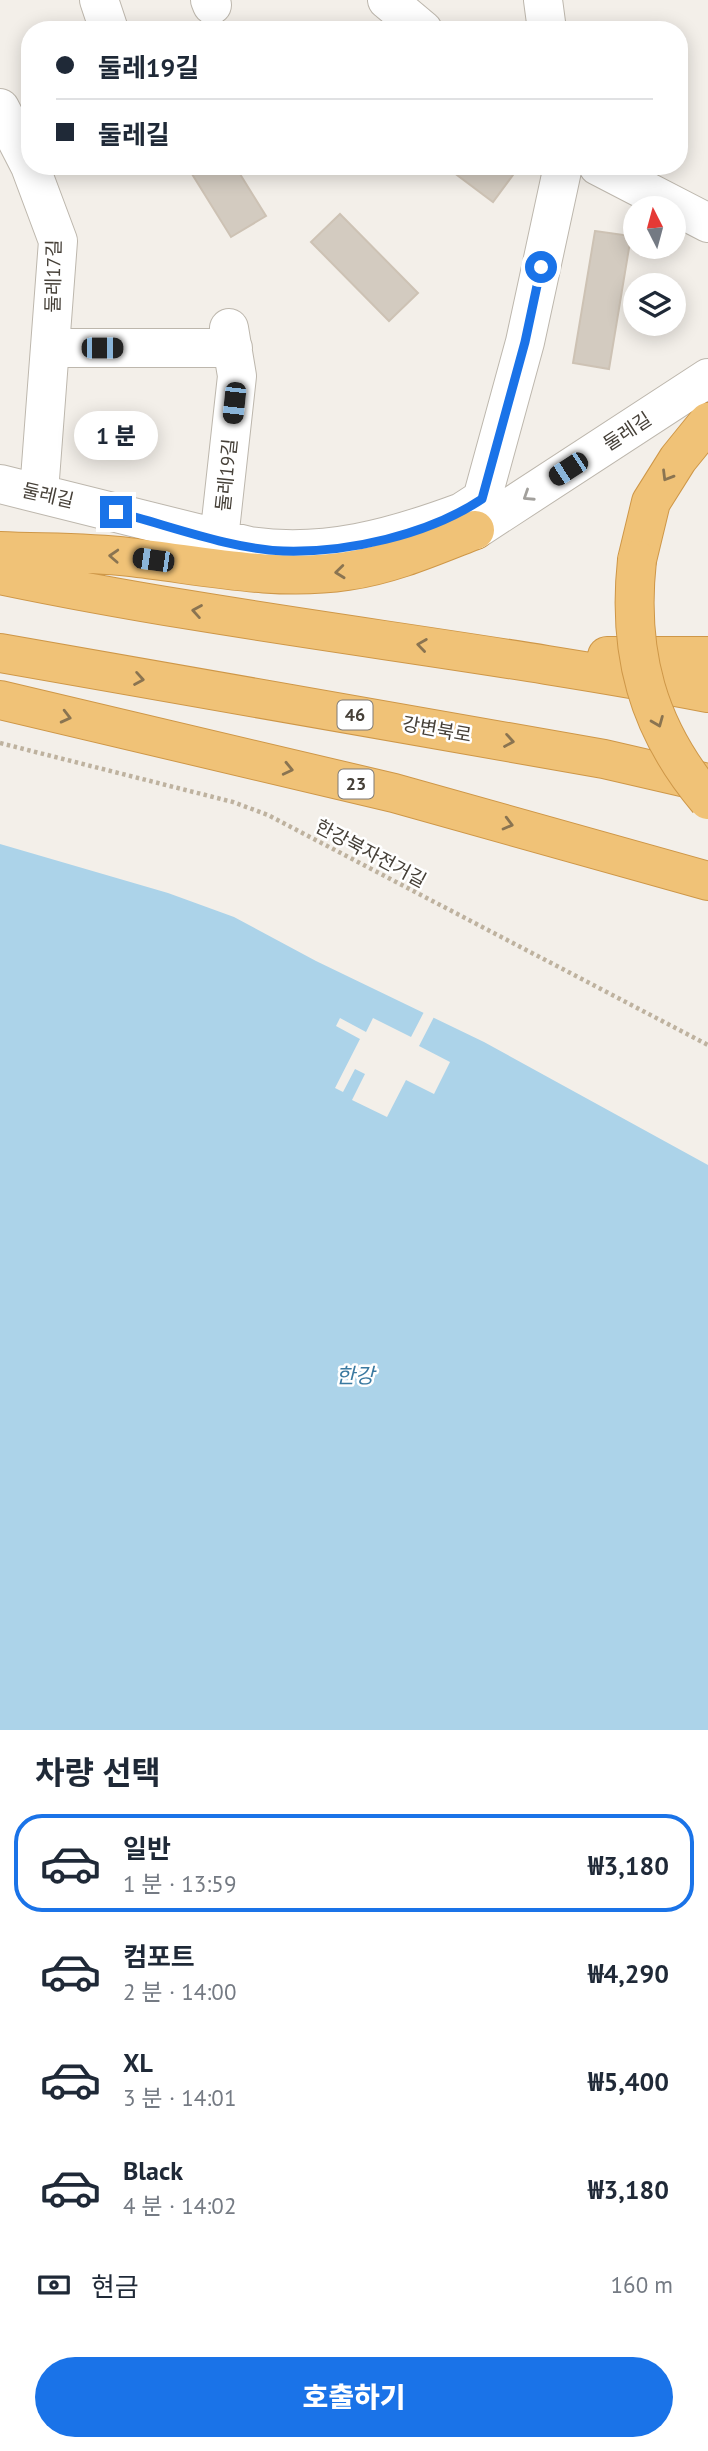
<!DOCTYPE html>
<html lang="ko">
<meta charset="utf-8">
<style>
:root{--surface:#fff;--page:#f6f6f7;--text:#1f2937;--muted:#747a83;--line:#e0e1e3;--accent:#1a73e8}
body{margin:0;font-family:"PT Sans","Noto Sans KR",sans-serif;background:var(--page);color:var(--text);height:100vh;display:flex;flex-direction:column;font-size:26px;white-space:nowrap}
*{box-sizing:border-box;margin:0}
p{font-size:23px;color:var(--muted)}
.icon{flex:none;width:38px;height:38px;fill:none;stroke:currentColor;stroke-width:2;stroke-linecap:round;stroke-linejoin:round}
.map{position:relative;height:1730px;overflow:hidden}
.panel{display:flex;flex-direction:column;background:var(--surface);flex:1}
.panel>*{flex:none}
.top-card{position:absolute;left:21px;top:21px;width:667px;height:154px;border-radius:28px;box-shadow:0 4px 18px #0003;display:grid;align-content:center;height:154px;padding:0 35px;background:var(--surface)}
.needle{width:46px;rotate:354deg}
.buttons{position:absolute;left:623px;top:196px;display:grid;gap:14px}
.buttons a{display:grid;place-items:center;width:63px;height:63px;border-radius:50%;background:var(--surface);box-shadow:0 4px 18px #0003;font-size:35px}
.end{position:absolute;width:32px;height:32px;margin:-16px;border:9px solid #1a73e8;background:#fff;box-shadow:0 0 0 4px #fff}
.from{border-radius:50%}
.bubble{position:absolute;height:49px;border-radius:24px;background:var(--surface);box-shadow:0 4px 18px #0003;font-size:23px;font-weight:800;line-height:49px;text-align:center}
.car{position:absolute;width:21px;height:42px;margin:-21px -10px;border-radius:9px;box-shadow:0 0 5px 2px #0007;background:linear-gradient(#222 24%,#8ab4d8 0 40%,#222 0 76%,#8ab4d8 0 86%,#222 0)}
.top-card b{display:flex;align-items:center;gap:24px;height:66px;font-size:26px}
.top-card b+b{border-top:2px solid var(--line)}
.top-card i{width:18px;height:18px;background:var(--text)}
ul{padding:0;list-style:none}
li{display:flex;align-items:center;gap:21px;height:98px;margin:0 14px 10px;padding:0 21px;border:4px solid transparent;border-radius:28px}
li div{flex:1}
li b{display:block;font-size:26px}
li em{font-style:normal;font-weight:800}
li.on{border-color:var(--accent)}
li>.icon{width:63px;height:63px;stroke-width:1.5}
h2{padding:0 35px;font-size:32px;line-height:84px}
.pay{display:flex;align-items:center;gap:18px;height:77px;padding:0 35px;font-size:26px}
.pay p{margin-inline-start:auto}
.cta{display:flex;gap:14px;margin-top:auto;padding:14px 35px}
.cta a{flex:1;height:80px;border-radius:42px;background:var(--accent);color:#fff;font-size:28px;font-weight:800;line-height:80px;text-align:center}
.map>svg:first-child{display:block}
.water{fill:#acd3e9}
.pier{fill:#f3efe9}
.building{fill:#d3cbc0;stroke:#cdc2b4;stroke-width:2}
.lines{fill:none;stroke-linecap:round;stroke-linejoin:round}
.minor-casing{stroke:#bdb7ad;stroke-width:40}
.highway-casing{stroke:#ce9748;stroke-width:40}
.path{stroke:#beb29f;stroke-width:4.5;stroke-dasharray:3.5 3.5;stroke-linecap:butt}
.minor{stroke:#fff;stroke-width:38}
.highway{stroke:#f0c277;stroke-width:38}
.highway-bridge-casing{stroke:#ce9748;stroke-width:40;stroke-linecap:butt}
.highway-bridge{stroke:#f0c277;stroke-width:38}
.oneway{stroke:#8a7451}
.oneway2{stroke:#a2a09c}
.route{stroke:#1a73e8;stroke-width:9}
.labels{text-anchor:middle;stroke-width:5;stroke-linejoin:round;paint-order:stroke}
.shield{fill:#fff;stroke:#7e7974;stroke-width:2}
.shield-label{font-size:18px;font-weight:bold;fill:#464038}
.street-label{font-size:19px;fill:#464038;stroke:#fff}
.water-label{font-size:21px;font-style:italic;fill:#3a79a0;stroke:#fff}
</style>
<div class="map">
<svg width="708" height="1730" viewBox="0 0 708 1730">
<rect width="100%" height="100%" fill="#f3efe9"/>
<path class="water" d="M 0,844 L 168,893 L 234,917 L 316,961 L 484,1042 L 708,1165 L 708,1730 L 0,1730 Z"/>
<path class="pier" d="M 425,1010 L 435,1015 L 419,1046 L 450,1062 L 434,1094 L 406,1080 L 387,1117 L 352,1100 L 365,1074 L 355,1069 L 343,1092 L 335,1088 L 360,1039 L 336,1026 L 340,1018 L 366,1032 L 373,1018 L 411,1037 Z"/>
<path class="building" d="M 187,166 L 235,166 L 266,216 L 231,237 Z
M 445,166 L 502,166 L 513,175 L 493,202 Z
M 340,214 L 418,293 L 389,321 L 311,242 Z
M 595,231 L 631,236 L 609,369 L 573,363 Z"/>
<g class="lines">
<defs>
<path id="minor" d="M 99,0 L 109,30
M 210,0 L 212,5
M 387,0 L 423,30
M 543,0 L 547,30
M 0,108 L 30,166
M 30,166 L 58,241 L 39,492
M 563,166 L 525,342 L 482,499 L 462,512 L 475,530 L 708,378
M 598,166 L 708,223
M 50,348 L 233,348
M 0,484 L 249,546 C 324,557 392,538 462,512
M 219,539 L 237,376 L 229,328"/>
<path id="highway" d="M 0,551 C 43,553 86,552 129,557 C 201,565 274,582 347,571 C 391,565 434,546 475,530
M 637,560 L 651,502 L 678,459 L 708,422
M 0,575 C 234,624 473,648 708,693
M 0,653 L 604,759 L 708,783
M 607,656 L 708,656
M 0,700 L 394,793 L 708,881"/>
</defs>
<use href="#minor" class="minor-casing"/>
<use href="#highway" class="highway-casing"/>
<path class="path" d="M 0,743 L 233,802 L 268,815 L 708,1045"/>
<use href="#minor" class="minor"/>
<use href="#highway" class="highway"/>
<defs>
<path id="highway-bridge" d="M 637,560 C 627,652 647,728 708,800"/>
</defs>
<use href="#highway-bridge" class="highway-bridge-casing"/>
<use href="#highway-bridge" class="highway-bridge"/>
</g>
<defs><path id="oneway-chevron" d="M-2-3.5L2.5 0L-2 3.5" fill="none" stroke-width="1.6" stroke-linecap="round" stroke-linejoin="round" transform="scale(1.75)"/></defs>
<g class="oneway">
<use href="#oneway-chevron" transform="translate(667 476) rotate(121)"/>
<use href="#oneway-chevron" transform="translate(114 556) rotate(-177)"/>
<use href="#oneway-chevron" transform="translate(340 572) rotate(174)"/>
<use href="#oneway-chevron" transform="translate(197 611) rotate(-170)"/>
<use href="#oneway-chevron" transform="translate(422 645) rotate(-172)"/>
<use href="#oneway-chevron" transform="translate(139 679) rotate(10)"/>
<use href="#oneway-chevron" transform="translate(66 717) rotate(14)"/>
<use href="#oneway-chevron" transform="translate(658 722) rotate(68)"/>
<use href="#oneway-chevron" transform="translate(509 741) rotate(10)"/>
<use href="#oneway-chevron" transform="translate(288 769) rotate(13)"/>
<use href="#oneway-chevron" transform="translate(508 824) rotate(15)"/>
</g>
<use class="oneway2" href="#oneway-chevron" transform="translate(528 496) rotate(147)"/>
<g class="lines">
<path class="route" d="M 116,512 C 168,525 230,549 283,551 C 347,553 428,535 482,499 L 525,342 L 541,267"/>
</g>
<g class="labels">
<g class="shield">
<rect x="337.5" y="700.5" width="35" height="29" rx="5"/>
<rect x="338.5" y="769.5" width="35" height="29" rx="5"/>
</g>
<g class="shield-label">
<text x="355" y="721">46</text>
<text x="356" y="790">23</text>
</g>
<g class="street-label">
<text transform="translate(53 276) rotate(-89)" y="7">둘레17길</text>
<text transform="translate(627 431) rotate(-33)" y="7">둘레길</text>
<text transform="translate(226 475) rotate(-84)" y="7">둘레19길</text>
<text transform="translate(48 495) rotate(13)" y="7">둘레길</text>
<text transform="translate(437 729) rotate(10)" y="7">강변북로</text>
<text transform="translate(371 853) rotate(28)" y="7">한강북자전거길</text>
</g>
<g class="water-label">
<text x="355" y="1383">한강</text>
</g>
</g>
</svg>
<div class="buttons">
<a><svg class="needle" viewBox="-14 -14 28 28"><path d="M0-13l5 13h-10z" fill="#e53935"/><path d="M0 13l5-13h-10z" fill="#747a83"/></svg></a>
<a><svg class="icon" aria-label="layers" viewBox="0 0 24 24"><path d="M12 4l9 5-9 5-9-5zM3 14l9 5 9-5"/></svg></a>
</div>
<i class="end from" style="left:541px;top:267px"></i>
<i class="end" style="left:116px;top:512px"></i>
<div class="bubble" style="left:74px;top:411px;width:84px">1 분</div>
<i class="car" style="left:102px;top:348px;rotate:90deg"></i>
<i class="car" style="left:234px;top:403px;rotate:186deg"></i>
<i class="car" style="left:568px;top:469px;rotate:237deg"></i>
<i class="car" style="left:153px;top:560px;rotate:278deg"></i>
<div class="top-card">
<b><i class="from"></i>둘레19길</b>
<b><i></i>둘레길</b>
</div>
</div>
<section class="panel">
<h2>차량 선택</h2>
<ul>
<li class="on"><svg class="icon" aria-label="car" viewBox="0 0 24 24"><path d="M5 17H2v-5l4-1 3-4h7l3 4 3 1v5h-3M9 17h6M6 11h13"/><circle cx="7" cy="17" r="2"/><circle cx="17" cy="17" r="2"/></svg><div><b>일반</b><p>1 분 · 13:59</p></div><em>₩3,180</em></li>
<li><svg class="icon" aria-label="car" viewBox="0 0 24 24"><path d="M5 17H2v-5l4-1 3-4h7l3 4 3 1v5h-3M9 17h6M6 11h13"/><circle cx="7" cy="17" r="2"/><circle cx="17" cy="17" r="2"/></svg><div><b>컴포트</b><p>2 분 · 14:00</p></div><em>₩4,290</em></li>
<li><svg class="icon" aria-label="car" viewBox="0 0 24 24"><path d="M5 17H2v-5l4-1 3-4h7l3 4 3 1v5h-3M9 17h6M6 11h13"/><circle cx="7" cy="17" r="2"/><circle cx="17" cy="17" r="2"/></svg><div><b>XL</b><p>3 분 · 14:01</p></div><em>₩5,400</em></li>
<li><svg class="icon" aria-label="car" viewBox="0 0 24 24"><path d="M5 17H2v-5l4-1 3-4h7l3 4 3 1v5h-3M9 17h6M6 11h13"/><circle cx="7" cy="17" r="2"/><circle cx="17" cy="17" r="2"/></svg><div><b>Black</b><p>4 분 · 14:02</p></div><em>₩3,180</em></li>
</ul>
<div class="pay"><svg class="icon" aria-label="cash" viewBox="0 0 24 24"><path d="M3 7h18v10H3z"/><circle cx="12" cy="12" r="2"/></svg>현금<p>160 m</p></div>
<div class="cta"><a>호출하기</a></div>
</section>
